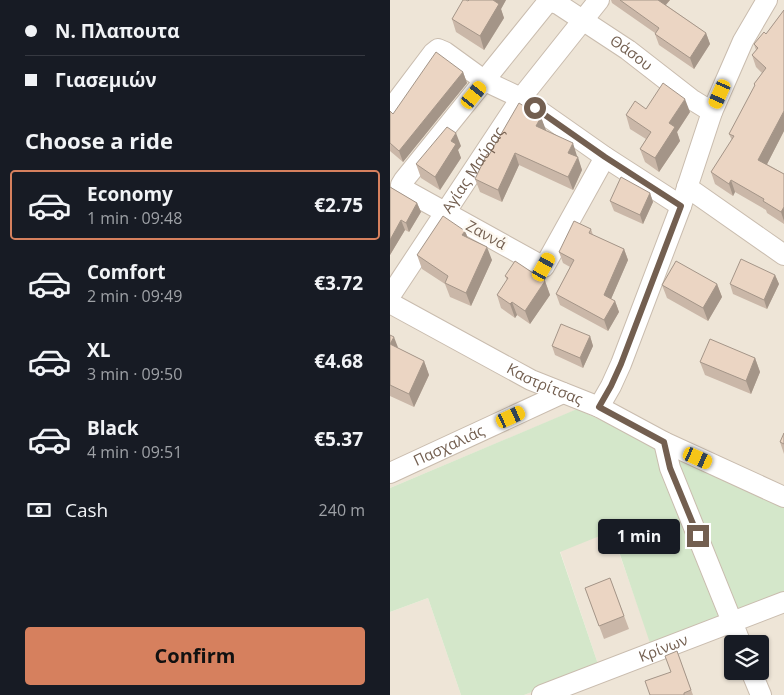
<!DOCTYPE html>
<meta charset="utf-8">
<style>
:root{--surface:#171b24;--page:#20242c;--text:#f1f3f6;--muted:#9ea1a6;--line:#363941;--accent:#d6805e}
body{margin:0;font-family:"Open Sans",sans-serif;background:var(--page);color:var(--text);height:100vh;display:flex;flex-direction:column;font-size:19px;white-space:nowrap}
*{box-sizing:border-box;margin:0}
p{font-size:16px;color:var(--muted)}
.icon{flex:none;width:28px;height:28px;fill:none;stroke:currentColor;stroke-width:2;stroke-linecap:round;stroke-linejoin:round}
.map{position:relative;flex:1;overflow:hidden}
.panel{display:flex;flex-direction:column;background:var(--surface);width:390px}
.panel>*{flex:none}
.top-card{display:grid;align-content:center;height:110px;padding:0 25px;background:var(--surface)}
.fabs{position:absolute;left:334px;top:635px;display:grid;gap:10px}
.fabs a{display:grid;place-items:center;width:45px;height:45px;border-radius:5px;background:var(--surface);box-shadow:0 1px 4px #0004;font-size:25px}
.end{position:absolute;width:22px;height:22px;margin:-11px;border:6px solid #735f50;background:#fff;box-shadow:0 0 0 2px #fff}
.from{border-radius:50%}
.bubble{position:absolute;height:35px;border-radius:5px;background:var(--surface);box-shadow:0 1px 4px #0004;font-size:16px;font-weight:700;line-height:35px;text-align:center}
.car{position:absolute;width:15px;height:30px;margin:-15px -8px;border-radius:6px;box-shadow:0 0 4px 1px #0007;background:linear-gradient(#f5c518 24%,#345 0 40%,#f5c518 0 76%,#345 0 86%,#f5c518 0)}
.top-card b{display:flex;align-items:center;gap:18px;height:48px;font-size:19px}
.top-card b+b{border-top:1px solid var(--line)}
.top-card i{width:12px;height:12px;background:var(--text)}
ul{padding:0;list-style:none}
li{display:flex;align-items:center;gap:15px;height:70px;margin:0 10px 8px;padding:0 15px;border:2px solid transparent;border-radius:5px}
li div{flex:1}
li b{display:block;font-size:19px}
li em{font-style:normal;font-weight:700}
li.active{border-color:var(--accent)}
li>.icon{width:45px;height:45px;stroke-width:1.5}
h2{padding:0 25px;font-size:22px;line-height:60px}
.pay{display:flex;align-items:center;gap:12px;height:55px;padding:0 25px;font-size:19px}
.pay p{margin-inline-start:auto}
.button{display:flex;gap:10px;margin-top:auto;padding:10px 25px}
.button a{flex:1;height:58px;border-radius:5px;background:var(--accent);color:#111;font-size:20px;font-weight:700;line-height:58px;text-align:center}
main{display:flex;flex:1;min-height:0}
.map>svg:first-child{display:block}
.residential{fill:#eee5d7;fill-rule:evenodd}
.green{fill:#d4e7ca}
.lines{fill:none;stroke-linecap:round;stroke-linejoin:round}
.minor-casing{stroke:#c9bcae;stroke-width:22}
.minor{stroke:#fff;stroke-width:20}
.wall{fill:#cab7a8}
.shaded-wall{fill:#a49588}
.building{fill:#ebd5c3;stroke:#a49588}
.route{stroke:#735f50;stroke-width:6}
.labels{text-anchor:middle;stroke-width:5;stroke-linejoin:round;paint-order:stroke}
.street-label{font-size:15px;fill:#735f50;stroke:#fdf9f1}
</style>
<main>
<section class="panel">
<div class="top-card">
<b><i class="from"></i>Ν. Πλαπουτα</b>
<b><i></i>Γιασεμιών</b>
</div>
<h2>Choose a ride</h2>
<ul>
<li class="active"><svg class="icon" aria-label="car" viewBox="0 0 24 24"><path d="M5 17H2v-5l4-1 3-4h7l3 4 3 1v5h-3M9 17h6M6 11h13"/><circle cx="7" cy="17" r="2"/><circle cx="17" cy="17" r="2"/></svg><div><b>Economy</b><p>1 min · 09:48</p></div><em>€2.75</em></li>
<li><svg class="icon" aria-label="car" viewBox="0 0 24 24"><path d="M5 17H2v-5l4-1 3-4h7l3 4 3 1v5h-3M9 17h6M6 11h13"/><circle cx="7" cy="17" r="2"/><circle cx="17" cy="17" r="2"/></svg><div><b>Comfort</b><p>2 min · 09:49</p></div><em>€3.72</em></li>
<li><svg class="icon" aria-label="car" viewBox="0 0 24 24"><path d="M5 17H2v-5l4-1 3-4h7l3 4 3 1v5h-3M9 17h6M6 11h13"/><circle cx="7" cy="17" r="2"/><circle cx="17" cy="17" r="2"/></svg><div><b>XL</b><p>3 min · 09:50</p></div><em>€4.68</em></li>
<li><svg class="icon" aria-label="car" viewBox="0 0 24 24"><path d="M5 17H2v-5l4-1 3-4h7l3 4 3 1v5h-3M9 17h6M6 11h13"/><circle cx="7" cy="17" r="2"/><circle cx="17" cy="17" r="2"/></svg><div><b>Black</b><p>4 min · 09:51</p></div><em>€5.37</em></li>
</ul>
<div class="pay"><svg class="icon" aria-label="cash" viewBox="0 0 24 24"><path d="M3 7h18v10H3z"/><circle cx="12" cy="12" r="2"/></svg>Cash<p>240 m</p></div>
<div class="button"><a>Confirm</a></div>
</section>
<div class="map">
<svg width="394" height="695" viewBox="0 0 394 695">
<rect width="100%" height="100%" fill="#faf5ea"/>
<path class="residential" d="M 0,0 L 394,0 L 394,505 L 188,409 L 0,488 Z
M 221,530 L 262,646 L 394,596 L 394,695 L 134,695 L 209,667 L 170,551 ZM 342,644 L 370,644 L 370,671 L 342,671 Z
M 38,598 L 71,695 L 0,695 L 0,612 Z"/>
<path class="green" d="M 187,409 L 394,505 L 394,596 L 261,646 L 222,531 L 170,552 L 209,667 L 134,695 L 71,695 L 38,598 L 0,612 L 0,488 Z"/>
<g class="lines">
<defs>
<g id="minor">
<path d="M 0,110 L 43,53 L 48,49 L 55,52 L 95,81 L 131,98 L 215,157 L 291,206"/>
<path id="s1" d="M 215,157 L 154,267 L 13,189 L 11,185 L 14,180 L 156,4 L 162,2 L 168,4 L 238,50 L 301,99 L 322,112"/>
<path d="M 297,187 L 394,255"/>
<path id="s2" d="M 0,296 L 131,98 L 209,0"/>
<path id="s3" d="M 0,303 L 141,380 L 209,407 L 274,442 L 394,497"/>
<path d="M 209,407 L 221,386 L 231,364 L 291,206 L 322,112 L 353,41 L 377,0"/>
<path d="M 274,442 L 280,468 L 351,644"/>
<path id="s4" d="M 0,473 L 173,393"/>
<path d="M 361,671 L 371,695"/>
<path id="s5" d="M 152,695 L 394,602"/>
</g>
</defs>
<use href="#minor" class="minor-casing"/>
<use href="#minor" class="minor"/>
</g>
<path class="wall" d="M 79,0 L 116,0 L 111,9 L 114,18 L 94,50 L 66,32 L 62,19 Z
M 221,0 L 280,0 L 276,5 L 316,33 L 320,44 L 304,69 L 269,45 L 265,34 L 265,33 L 222,3 Z
M 394,10 L 394,131 L 377,164 L 394,174 L 394,224 L 377,213 L 376,210 L 345,192 L 343,196 L 325,184 L 321,172 L 342,140 L 339,134 L 365,86 L 364,84 L 372,73 L 366,67 L 362,55 L 366,50 L 364,44 L 376,34 Z
M 73,72 L 77,83 L 13,162 L 0,151 L 0,111 L 3,114 Z
M 256,109 L 300,112 L 287,132 L 290,141 L 269,172 L 255,162 L 250,149 L 256,139 L 240,129 L 236,115 Z
M 151,117 L 155,130 L 187,156 L 187,157 L 192,170 L 183,190 L 129,165 L 112,202 L 90,192 L 85,179 L 99,155 Z
M 71,146 L 68,150 L 71,158 L 50,190 L 31,178 L 26,164 Z
M 0,187 L 27,203 L 31,212 L 19,232 L 15,230 L 0,255 Z
M 260,193 L 263,202 L 253,224 L 224,211 L 220,201 Z
M 201,229 L 203,235 L 234,249 L 238,260 L 221,299 L 225,301 L 229,312 L 218,331 L 170,305 L 166,294 L 180,267 L 173,263 L 169,252 Z
M 75,231 L 78,238 L 102,260 L 81,306 L 60,297 L 55,284 L 32,269 L 27,255 Z
M 385,275 L 389,284 L 377,309 L 343,294 L 340,284 Z
M 115,276 L 155,281 L 160,295 L 140,324 L 127,315 L 125,318 L 111,308 L 107,295 L 117,280 Z
M 327,284 L 332,297 L 318,321 L 277,298 L 272,285 Z
M 0,335 L 8,348 L 34,361 L 39,375 L 24,407 L 0,396 Z
M 200,336 L 203,346 L 193,368 L 165,355 L 162,346 Z
M 365,358 L 370,372 L 361,394 L 315,375 L 310,362 Z
M 394,433 L 394,454 L 390,442 Z
M 220,578 L 239,629 L 214,639 L 195,588 Z
M 287,651 L 303,695 L 260,695 L 281,672 Z"/>
<path class="shaded-wall" d="M 103,0 L 116,0 L 111,9 L 114,18 L 94,50 L 90,36 Z
M 267,0 L 280,0 L 271,10 Z
M 316,33 L 320,44 L 304,69 L 300,58 Z
M 73,72 L 77,83 L 13,162 L 9,151 Z
M 295,99 L 300,112 L 287,132 L 290,141 L 269,172 L 265,158 L 279,123 Z
M 394,111 L 394,131 L 373,172 L 368,160 Z
M 151,117 L 156,130 L 151,139 L 146,126 Z
M 66,133 L 71,146 L 68,150 L 71,158 L 50,190 L 45,177 L 61,141 Z
M 183,143 L 187,156 L 183,165 L 178,153 Z
M 125,153 L 129,165 L 112,202 L 108,190 Z
M 188,157 L 192,170 L 183,190 L 178,177 Z
M 341,180 L 345,192 L 343,196 L 339,184 Z
M 260,193 L 263,202 L 253,224 L 250,215 Z
M 27,203 L 31,212 L 19,232 L 16,223 Z
M 394,207 L 394,221 L 391,212 Z
M 11,220 L 15,230 L 0,255 L 0,240 Z
M 75,231 L 80,244 L 72,235 Z
M 97,247 L 102,260 L 81,306 L 76,293 Z
M 234,249 L 238,260 L 218,306 L 214,295 Z
M 385,275 L 389,284 L 377,309 L 374,300 Z
M 155,281 L 160,295 L 140,324 L 135,311 Z
M 327,284 L 332,297 L 318,321 L 313,308 Z
M 225,301 L 229,312 L 218,331 L 214,320 Z
M 122,302 L 127,315 L 125,318 L 120,304 Z
M 200,336 L 203,346 L 193,368 L 190,358 Z
M 4,337 L 9,350 L 0,344 Z
M 365,358 L 370,372 L 361,394 L 356,381 Z
M 34,361 L 39,375 L 24,407 L 19,394 Z"/>
<path class="building" d="M 73,0 L 76,0 L 78,1 L 79,0 L 103,0 L 109,4 L 90,36 L 62,19 Z
M 230,0 L 268,0 L 316,33 L 300,58 L 265,34 L 269,28 Z
M 394,10 L 394,111 L 368,160 L 394,174 L 394,207 L 391,212 L 373,201 L 374,199 L 341,180 L 339,184 L 321,172 L 344,136 L 339,134 L 365,85 L 364,84 L 376,68 L 362,55 L 368,48 L 364,44 L 374,32 L 376,34 Z
M 46,52 L 73,72 L 9,151 L 0,143 L 0,111 L 3,114 Z
M 273,83 L 295,99 L 279,123 L 285,127 L 265,158 L 250,149 L 261,132 L 236,115 L 245,101 L 256,109 Z
M 129,103 L 151,117 L 146,126 L 183,143 L 178,153 L 188,157 L 178,177 L 125,153 L 108,190 L 85,179 L 97,154 L 99,155 Z
M 57,127 L 66,133 L 61,141 L 66,144 L 45,177 L 26,164 Z
M 231,177 L 260,193 L 250,215 L 220,201 Z
M 0,187 L 27,203 L 16,223 L 11,220 L 0,240 Z
M 53,216 L 75,231 L 72,235 L 97,247 L 76,293 L 55,283 L 58,276 L 27,255 Z
M 184,221 L 201,229 L 199,233 L 234,249 L 214,295 L 225,301 L 214,320 L 166,294 L 184,260 L 169,252 Z
M 351,259 L 385,275 L 374,300 L 340,284 Z
M 125,261 L 155,281 L 135,311 L 122,302 L 120,304 L 107,295 L 118,278 L 115,276 Z
M 286,261 L 327,284 L 313,308 L 272,285 Z
M 171,324 L 200,336 L 190,358 L 162,346 Z
M 0,335 L 4,337 L 0,344 L 34,361 L 19,394 L 0,385 Z
M 320,339 L 365,358 L 356,381 L 310,362 Z
M 394,433 L 394,444 L 390,442 Z
M 220,578 L 234,616 L 209,626 L 195,588 Z
M 287,651 L 301,690 L 294,693 L 294,695 L 260,695 L 255,681 L 281,672 L 275,656 Z"/>
<g class="lines">
<path class="route" d="M 145,108 L 215,157 L 291,206 L 231,364 L 221,386 L 209,407 L 274,442 L 280,468 L 308,536"/>
</g>
<g class="labels">
<g class="street-label">
<text dy="5" stroke="none"><textPath href="#s1" startOffset="624">Θάσου</textPath></text>
<text dy="5" stroke="none"><textPath href="#s2" startOffset="151">Αγίας Μαύρας</textPath></text>
<text transform="translate(96 235) rotate(29)" y="5">Ζαννά</text>
<text dy="5" stroke="none"><textPath href="#s3" startOffset="175">Καστρίτσας</textPath></text>
<text dy="5" stroke="none"><textPath href="#s4" startOffset="65">Πασχαλιάς</textPath></text>
<text dy="5" stroke="none"><textPath href="#s5" startOffset="130">Κρίνων</textPath></text>
</g>
</g>
</svg>
<div class="fabs">
<a><svg class="icon" aria-label="layers" viewBox="0 0 24 24"><path d="M12 4l9 5-9 5-9-5zM3 14l9 5 9-5"/></svg></a>
</div>
<i class="end from" style="left:145px;top:108px"></i>
<i class="end" style="left:308px;top:536px"></i>
<div class="bubble" style="left:208px;top:519px;width:82px">1 min</div>
<i class="car" style="left:330px;top:94px;rotate:204deg"></i>
<i class="car" style="left:84px;top:95px;rotate:39deg"></i>
<i class="car" style="left:154px;top:267px;rotate:29deg"></i>
<i class="car" style="left:121px;top:417px;rotate:65deg"></i>
<i class="car" style="left:308px;top:458px;rotate:114deg"></i>
</div>
</main>
